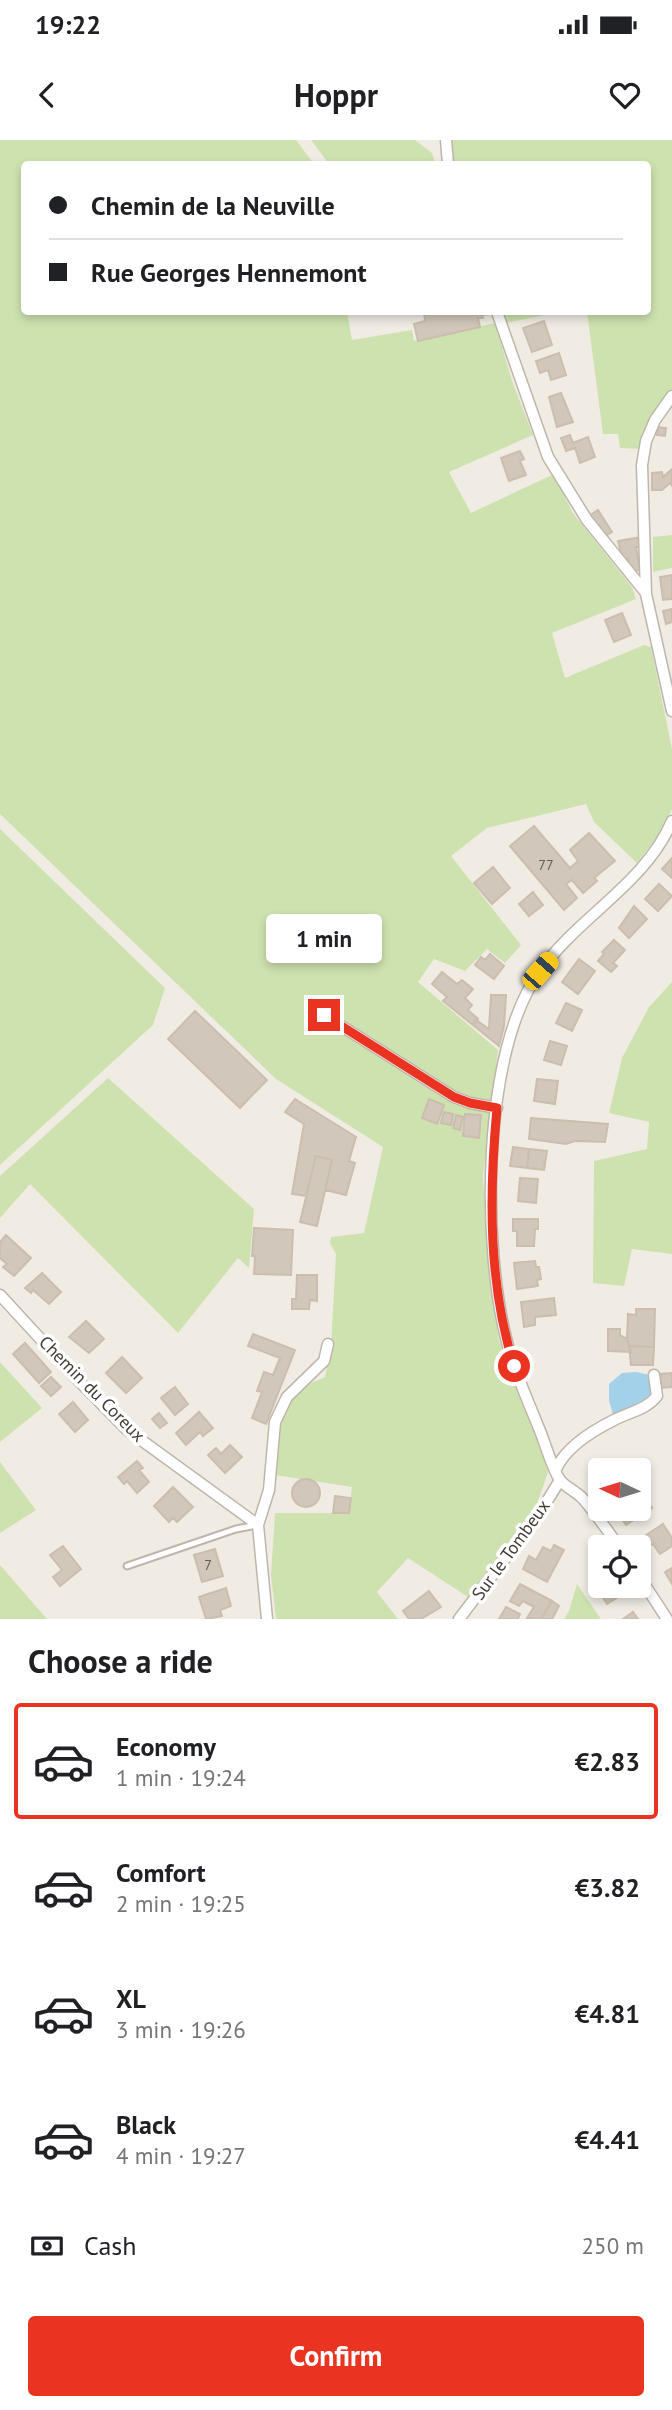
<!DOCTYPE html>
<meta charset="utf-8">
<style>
:root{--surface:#fff;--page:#f2f2f2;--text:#202124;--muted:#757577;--line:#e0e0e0;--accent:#ea3321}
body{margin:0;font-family:"PT Sans",sans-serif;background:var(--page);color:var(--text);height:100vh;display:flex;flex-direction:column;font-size:26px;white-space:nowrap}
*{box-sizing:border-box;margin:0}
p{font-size:23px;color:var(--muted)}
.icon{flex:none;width:38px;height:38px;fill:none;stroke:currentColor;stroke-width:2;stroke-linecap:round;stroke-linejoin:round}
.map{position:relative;height:1479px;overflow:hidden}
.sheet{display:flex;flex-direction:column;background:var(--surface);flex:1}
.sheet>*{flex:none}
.top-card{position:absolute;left:21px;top:21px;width:630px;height:154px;border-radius:7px;box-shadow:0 4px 10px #0003;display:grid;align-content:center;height:154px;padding:0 28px;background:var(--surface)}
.needle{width:46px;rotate:274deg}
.tools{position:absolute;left:588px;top:1318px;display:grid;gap:14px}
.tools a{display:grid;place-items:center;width:63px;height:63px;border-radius:7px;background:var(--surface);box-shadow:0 4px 10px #0003;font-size:35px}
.end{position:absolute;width:32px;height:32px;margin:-16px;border:9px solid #ea3321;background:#fff;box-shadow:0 0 0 4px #fff}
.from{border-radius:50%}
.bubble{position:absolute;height:49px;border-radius:7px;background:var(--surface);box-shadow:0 4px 10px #0003;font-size:23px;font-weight:700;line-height:49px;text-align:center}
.car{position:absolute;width:21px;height:42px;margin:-21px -10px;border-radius:9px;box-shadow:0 0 5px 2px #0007;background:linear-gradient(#f5c518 24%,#345 0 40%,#f5c518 0 76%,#345 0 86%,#f5c518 0)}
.top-card b{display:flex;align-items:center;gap:24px;height:66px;font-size:26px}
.top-card b+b{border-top:2px solid var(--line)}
.top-card i{width:18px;height:18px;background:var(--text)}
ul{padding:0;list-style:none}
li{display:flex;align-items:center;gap:21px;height:116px;margin:0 14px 10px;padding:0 14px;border:4px solid transparent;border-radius:7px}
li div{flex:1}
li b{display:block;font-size:26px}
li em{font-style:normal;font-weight:700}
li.current{border-color:var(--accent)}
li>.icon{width:63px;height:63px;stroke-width:1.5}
h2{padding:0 28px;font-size:32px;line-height:84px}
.pay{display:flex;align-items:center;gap:18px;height:77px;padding:0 28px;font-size:26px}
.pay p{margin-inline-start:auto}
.primary-button{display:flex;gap:14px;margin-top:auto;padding:14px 28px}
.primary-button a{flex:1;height:80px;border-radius:7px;background:var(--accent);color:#fff;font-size:28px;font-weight:700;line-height:80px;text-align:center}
.status{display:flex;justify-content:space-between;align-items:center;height:49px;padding:0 35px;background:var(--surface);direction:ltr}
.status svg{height:19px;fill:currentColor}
header{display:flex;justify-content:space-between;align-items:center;height:91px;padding:0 28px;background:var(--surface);font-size:32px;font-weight:700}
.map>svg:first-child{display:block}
.green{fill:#cee2af}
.water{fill:#a3d1ea}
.building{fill:#d1c7ba;stroke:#cbbeae;stroke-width:2}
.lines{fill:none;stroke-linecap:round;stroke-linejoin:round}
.service-casing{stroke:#beb6aa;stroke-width:9}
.minor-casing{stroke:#beb6aa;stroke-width:13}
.service{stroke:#fff;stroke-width:5}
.minor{stroke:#fff;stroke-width:10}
.route{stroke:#ea3321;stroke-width:9}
.labels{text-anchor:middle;stroke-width:7;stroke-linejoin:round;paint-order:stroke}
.number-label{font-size:14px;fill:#665f56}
.street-label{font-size:18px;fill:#423c34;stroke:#fff}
</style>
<div class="status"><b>19:22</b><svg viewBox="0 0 49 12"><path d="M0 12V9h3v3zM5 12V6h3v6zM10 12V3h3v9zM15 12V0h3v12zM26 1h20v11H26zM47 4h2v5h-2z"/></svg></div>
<header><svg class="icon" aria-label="back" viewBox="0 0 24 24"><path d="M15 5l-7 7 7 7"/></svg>Hoppr<svg class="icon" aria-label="heart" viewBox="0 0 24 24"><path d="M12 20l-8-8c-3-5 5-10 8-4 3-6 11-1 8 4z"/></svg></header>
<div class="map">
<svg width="672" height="1479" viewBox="0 0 672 1479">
<rect width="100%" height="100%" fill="#f0ece4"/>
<path class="green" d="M 0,0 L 296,0 L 314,24 L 24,24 L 24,172 L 347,172 L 352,200 L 412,190 L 414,201 L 495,183 L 512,241 L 533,295 L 449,332 L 471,373 L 554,334 L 572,372 L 632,447 L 636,459 L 552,493 L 565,538 L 644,505 L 651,507 L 672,609 L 672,669 L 659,695 L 637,723 L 594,682 L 586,664 L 487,688 L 451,716 L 521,805 L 505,823 L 487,809 L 465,831 L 434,819 L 418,842 L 498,910 L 483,1036 L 489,1131 L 499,1200 L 544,1317 L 548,1332 L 537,1364 L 468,1457 L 408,1418 L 377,1452 L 398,1479 L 276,1479 L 271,1435 L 275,1373 L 349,1373 L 352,1347 L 275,1335 C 277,1307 275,1269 299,1250 C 306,1244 317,1241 325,1237 L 331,1207 L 336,1114 L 330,1103 L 331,1097 L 364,1093 L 383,1007 L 276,939 L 0,674 Z
M 311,0 L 415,0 L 432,13 L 435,22 L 429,24 L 329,24 Z
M 451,0 L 672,0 L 672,252 L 642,309 L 620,308 L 618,294 L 603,294 L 587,172 L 648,172 L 648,24 L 453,24 L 451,19 Z
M 502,172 L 559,172 L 506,183 Z
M 672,395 L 672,428 L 653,432 L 653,397 Z
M 0,689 L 165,848 L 153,885 L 0,1025 Z
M 672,842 L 672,1114 L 632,1109 L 624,1146 L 593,1143 L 594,1021 L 647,1009 L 649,982 L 609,973 L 622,918 L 649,867 Z
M 108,938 L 254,1069 L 249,1128 L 238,1118 L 178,1193 L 30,1044 L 0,1078 L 0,1036 Z
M 0,1222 L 42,1268 L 0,1302 Z
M 0,1322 L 36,1370 L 0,1393 Z
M 0,1425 L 47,1479 L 0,1479 Z
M 577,1444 L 601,1479 L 564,1479 L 569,1471 Z"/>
<path class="water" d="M 636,1232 L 649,1235 L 652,1253 L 647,1261 L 613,1275 L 609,1260 L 609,1244 L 622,1233 Z"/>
<path class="building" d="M 424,172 L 490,172 L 491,174 L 482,175 L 483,178 L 478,178 L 480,187 L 418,201 L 414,184 L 425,181 Z
M 544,181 L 552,205 L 532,212 L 523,188 Z
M 559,213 L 566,235 L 551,240 L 548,230 L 540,233 L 536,221 Z
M 561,253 L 573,282 L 557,287 L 549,257 Z
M 658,287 L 666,288 L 665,296 L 657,295 Z
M 570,295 L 573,303 L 588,297 L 595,317 L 580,323 L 575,308 L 566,311 L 561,298 Z
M 520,311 L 524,319 L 520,321 L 526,335 L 509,341 L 501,318 Z
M 672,329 L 672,346 L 670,343 L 662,350 L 652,350 L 652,333 L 662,332 L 663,337 Z
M 598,370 L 612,392 L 604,397 L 589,376 Z
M 641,397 L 641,407 L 636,407 L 640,430 L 634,431 L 629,426 L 628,419 L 623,420 L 618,401 Z
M 672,435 L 672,459 L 663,460 L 660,437 Z
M 672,469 L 672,482 L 666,484 L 663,471 Z
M 622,473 L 631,495 L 614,502 L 605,480 Z
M 534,686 L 570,728 L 578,721 L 570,710 L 589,693 L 615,721 L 594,738 L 597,741 L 583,753 L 572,740 L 566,744 L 577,758 L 564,770 L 510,706 Z
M 672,718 L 672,738 L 662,729 Z
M 493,727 L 510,748 L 492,764 L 474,743 Z
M 659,744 L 672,756 L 658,771 L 645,759 Z
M 533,752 L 543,765 L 529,776 L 519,764 Z
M 634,766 L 647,779 L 629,798 L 619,788 Z
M 614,800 L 625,810 L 613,823 L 617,826 L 611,832 L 598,821 L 604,814 L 602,812 Z
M 490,814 L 504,826 L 494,839 L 475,825 L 481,817 L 485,820 Z
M 579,819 L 595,831 L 578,854 L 562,842 Z
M 442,832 L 457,844 L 462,840 L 473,849 L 465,858 L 472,865 L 468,870 L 478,879 L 473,885 L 443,861 L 447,857 L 432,844 Z
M 491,855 L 506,855 L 504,886 L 499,906 L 473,885 L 476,880 L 489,889 Z
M 566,863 L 582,870 L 572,891 L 556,883 Z
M 195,871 L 267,940 L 240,968 L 168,899 Z
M 550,901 L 567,906 L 561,925 L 544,920 Z
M 537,939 L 558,941 L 555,964 L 534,961 Z
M 295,959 L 356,997 L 349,1021 L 355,1023 L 346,1055 L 325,1050 L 332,1020 L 316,1016 L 306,1056 L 292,1054 L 304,984 L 285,972 Z
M 429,959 L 444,965 L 437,984 L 422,978 Z
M 444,972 L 453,974 L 451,985 L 441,983 Z
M 465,974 L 481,975 L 479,998 L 463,996 Z
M 456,975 L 463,977 L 460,990 L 453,988 Z
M 531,978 L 608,984 L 605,1002 L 575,1001 L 566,1004 L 529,999 Z
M 513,1007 L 529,1009 L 527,1028 L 510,1026 Z
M 529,1009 L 547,1011 L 544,1030 L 527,1028 Z
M 316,1016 L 332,1020 L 317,1086 L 300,1082 Z
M 520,1038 L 538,1039 L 536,1063 L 518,1061 Z
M 513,1079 L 538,1079 L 538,1089 L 535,1089 L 534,1106 L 517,1106 L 517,1091 L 513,1091 Z
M 254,1088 L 293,1090 L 291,1135 L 254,1134 L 255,1116 L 252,1116 Z
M 6,1095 L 31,1118 L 14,1136 L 3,1127 L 7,1124 L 0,1118 L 0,1102 Z
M 535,1121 L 536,1127 L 539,1127 L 541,1139 L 537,1140 L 538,1146 L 517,1149 L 514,1123 Z
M 42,1133 L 61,1152 L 49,1164 L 33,1150 L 31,1153 L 25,1148 Z
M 297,1135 L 317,1135 L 317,1161 L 310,1160 L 309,1169 L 292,1169 L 292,1159 L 296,1159 Z
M 554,1158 L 556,1175 L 535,1177 L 535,1185 L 524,1187 L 521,1162 Z
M 636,1169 L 655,1169 L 654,1207 L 629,1206 L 627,1199 L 628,1174 L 636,1175 Z
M 86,1181 L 104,1199 L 89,1213 L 69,1197 Z
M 608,1189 L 620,1189 L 620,1195 L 627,1199 L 631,1212 L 608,1211 Z
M 253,1194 L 295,1210 L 266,1284 L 252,1278 L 262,1252 L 257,1251 L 264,1232 L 273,1235 L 280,1218 L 248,1206 Z
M 25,1203 L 51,1232 L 39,1243 L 13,1214 Z
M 629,1206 L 654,1207 L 653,1225 L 631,1225 Z
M 122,1217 L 142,1238 L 126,1253 L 106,1233 Z
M 672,1233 L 672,1247 L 659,1248 L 659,1234 Z
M 51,1237 L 61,1247 L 51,1256 L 41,1246 Z
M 175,1247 L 188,1264 L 175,1275 L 161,1258 Z
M 73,1262 L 88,1280 L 75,1292 L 59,1274 Z
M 199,1272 L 213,1288 L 203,1296 L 200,1292 L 186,1305 L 176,1293 Z
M 159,1273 L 167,1283 L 160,1288 L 152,1279 Z
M 230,1305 L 242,1317 L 225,1333 L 208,1315 L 216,1308 L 221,1314 Z
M 615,1320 L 622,1330 L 601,1330 Z
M 137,1321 L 143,1328 L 139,1330 L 149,1342 L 137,1353 L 127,1341 L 124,1344 L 118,1337 Z
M292 1353a14 14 0 1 1 28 0a14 14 0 1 1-28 0Z
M 173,1347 L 193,1367 L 177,1382 L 173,1378 L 169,1382 L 154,1366 Z
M 643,1354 L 652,1368 L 626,1385 L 617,1372 L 622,1368 L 639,1368 L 639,1357 Z
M 335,1356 L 351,1358 L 349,1373 L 333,1373 Z
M 663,1384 L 672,1398 L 672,1406 L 660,1414 L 653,1404 L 643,1410 L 637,1401 Z
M 554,1405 L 564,1410 L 547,1442 L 523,1429 L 529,1416 L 536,1420 L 543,1407 L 551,1411 Z
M 63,1406 L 81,1429 L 60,1446 L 53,1437 L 62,1430 L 50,1415 Z
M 215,1409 L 223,1436 L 202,1442 L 194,1415 Z
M 672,1428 L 672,1444 L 665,1432 Z
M 600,1440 L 600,1446 L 617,1446 L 623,1454 L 607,1464 L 594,1444 Z
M 520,1444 L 552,1461 L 541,1479 L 527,1478 L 534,1467 L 523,1461 L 519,1466 L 510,1461 Z
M 226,1448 L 231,1466 L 220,1470 L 222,1476 L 206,1479 L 199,1457 Z
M 429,1451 L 441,1467 L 421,1479 L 409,1479 L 403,1471 Z
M 552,1461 L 559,1466 L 552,1479 L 541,1479 Z
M 506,1467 L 520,1474 L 518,1479 L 499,1479 Z
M 633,1472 L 638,1479 L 623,1479 Z"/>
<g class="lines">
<defs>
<path id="service" d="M 127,1426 L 236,1389 L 257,1385"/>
<path id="minor" d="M 446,0 L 448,24
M 497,172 L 548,317 L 587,380 L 646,453
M 672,256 L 655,280 L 646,301 L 642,325 L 646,454 L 672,571
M 324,875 L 454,957 L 470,963 L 497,968
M 0,1155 L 80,1242 L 126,1289 L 258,1385
M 556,1329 C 566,1307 592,1291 614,1280 C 629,1272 646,1270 657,1256 L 654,1235
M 619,1407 C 608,1391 597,1375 584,1360 C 578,1352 566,1348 560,1340 C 552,1329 544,1299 538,1286 C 527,1258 514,1231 507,1202 C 482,1106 481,912 540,831 C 579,776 645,744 672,681
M 639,1436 L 667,1479
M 267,1479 L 258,1385 L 269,1350 L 275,1282 L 287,1257 L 324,1221 L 328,1204
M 459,1479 L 541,1371 L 560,1340"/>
</defs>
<use href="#service" class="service-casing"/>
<use href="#minor" class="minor-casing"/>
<use href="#service" class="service"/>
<use href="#minor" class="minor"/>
</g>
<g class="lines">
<path class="route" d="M 324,875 L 454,957 L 470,963 L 497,968 C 489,1055 488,1142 514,1226"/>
</g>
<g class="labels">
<g class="number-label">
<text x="546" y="730">77</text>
<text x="208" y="1430">7</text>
</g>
<g class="street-label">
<text transform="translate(92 1249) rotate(45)" y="6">Chemin du Coreux</text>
<text transform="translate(511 1410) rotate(-54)" y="6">Sur le Tombeux</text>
</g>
</g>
</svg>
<div class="tools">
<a><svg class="needle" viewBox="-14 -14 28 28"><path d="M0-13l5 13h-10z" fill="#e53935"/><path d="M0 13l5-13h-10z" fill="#757577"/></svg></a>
<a><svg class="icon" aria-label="locate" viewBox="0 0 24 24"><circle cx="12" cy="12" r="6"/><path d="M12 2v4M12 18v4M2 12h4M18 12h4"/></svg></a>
</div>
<i class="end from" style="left:514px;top:1226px"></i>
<i class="end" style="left:324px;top:875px"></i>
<div class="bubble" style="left:266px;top:774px;width:116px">1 min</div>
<i class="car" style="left:540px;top:831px;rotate:41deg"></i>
<div class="top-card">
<b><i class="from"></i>Chemin de la Neuville</b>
<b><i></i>Rue Georges Hennemont</b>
</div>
</div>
<section class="sheet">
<h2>Choose a ride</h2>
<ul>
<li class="current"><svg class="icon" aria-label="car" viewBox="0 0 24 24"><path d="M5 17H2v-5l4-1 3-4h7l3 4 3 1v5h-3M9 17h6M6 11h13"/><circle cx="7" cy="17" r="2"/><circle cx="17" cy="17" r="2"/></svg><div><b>Economy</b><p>1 min · 19:24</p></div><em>€2.83</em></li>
<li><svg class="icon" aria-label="car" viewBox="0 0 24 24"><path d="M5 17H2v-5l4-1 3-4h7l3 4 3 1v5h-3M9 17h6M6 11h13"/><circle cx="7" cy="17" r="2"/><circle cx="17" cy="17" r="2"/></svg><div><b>Comfort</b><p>2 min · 19:25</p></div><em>€3.82</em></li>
<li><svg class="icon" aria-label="car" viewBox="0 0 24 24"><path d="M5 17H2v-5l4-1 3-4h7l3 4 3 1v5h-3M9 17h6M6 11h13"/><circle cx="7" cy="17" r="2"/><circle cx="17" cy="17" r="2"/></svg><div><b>XL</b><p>3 min · 19:26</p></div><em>€4.81</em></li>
<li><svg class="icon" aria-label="car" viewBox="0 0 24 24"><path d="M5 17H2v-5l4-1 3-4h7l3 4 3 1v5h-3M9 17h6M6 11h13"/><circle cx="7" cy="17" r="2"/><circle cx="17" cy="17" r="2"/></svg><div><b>Black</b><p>4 min · 19:27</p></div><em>€4.41</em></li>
</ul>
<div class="pay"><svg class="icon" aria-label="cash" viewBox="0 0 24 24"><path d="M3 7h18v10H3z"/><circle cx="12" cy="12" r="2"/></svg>Cash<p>250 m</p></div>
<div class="primary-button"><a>Confirm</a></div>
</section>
